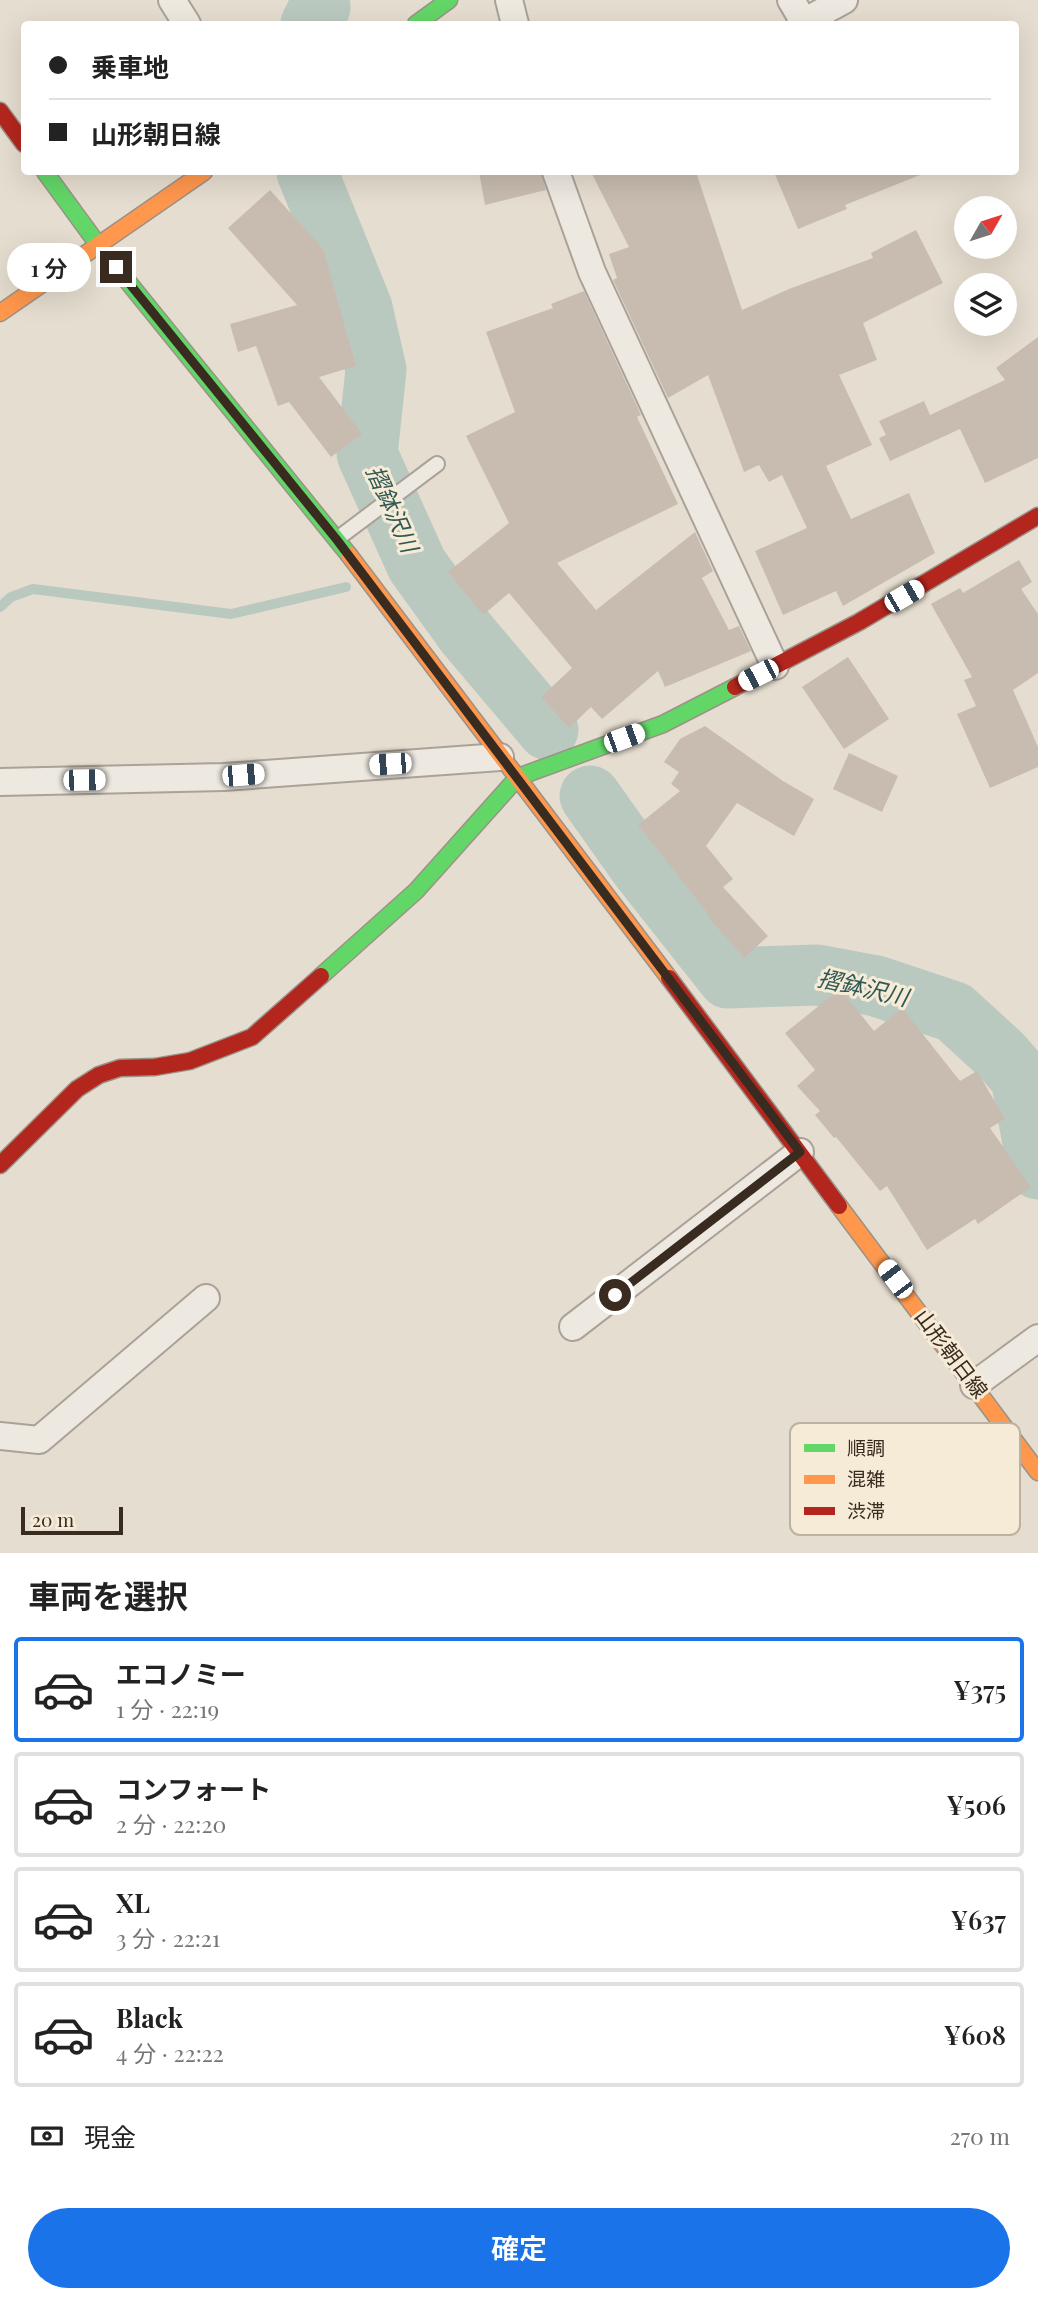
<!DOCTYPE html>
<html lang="ja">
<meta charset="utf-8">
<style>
:root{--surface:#fff;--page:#f6f6f6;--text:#222;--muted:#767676;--line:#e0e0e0;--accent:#1a73e8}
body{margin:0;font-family:"Playfair Display","Noto Sans JP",serif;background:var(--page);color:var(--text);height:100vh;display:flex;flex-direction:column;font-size:26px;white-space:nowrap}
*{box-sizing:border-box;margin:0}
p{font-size:23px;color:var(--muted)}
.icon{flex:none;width:38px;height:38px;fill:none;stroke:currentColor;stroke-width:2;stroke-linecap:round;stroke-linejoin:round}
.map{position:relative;height:1553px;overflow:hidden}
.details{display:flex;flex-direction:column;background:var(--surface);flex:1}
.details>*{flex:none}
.top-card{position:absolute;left:21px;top:21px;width:998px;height:154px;border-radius:7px;box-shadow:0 7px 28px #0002;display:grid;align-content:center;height:154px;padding:0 28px;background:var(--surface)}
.needle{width:46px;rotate:51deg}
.buttons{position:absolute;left:954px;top:196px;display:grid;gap:14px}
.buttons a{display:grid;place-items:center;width:63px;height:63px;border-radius:50%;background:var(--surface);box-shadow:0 7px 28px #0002;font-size:35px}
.scale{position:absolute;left:21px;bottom:18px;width:102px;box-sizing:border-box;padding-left:7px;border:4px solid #392b20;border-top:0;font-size:19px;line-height:24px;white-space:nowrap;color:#392b20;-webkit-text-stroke:5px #f5ebd6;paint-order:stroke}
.end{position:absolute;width:32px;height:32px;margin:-16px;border:9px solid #392b20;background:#fff;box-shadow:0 0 0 4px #fff}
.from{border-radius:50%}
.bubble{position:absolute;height:49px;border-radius:24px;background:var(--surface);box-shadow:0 7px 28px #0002;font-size:23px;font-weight:600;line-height:49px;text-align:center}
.car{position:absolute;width:21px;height:42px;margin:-21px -10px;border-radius:9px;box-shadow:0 0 5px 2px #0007;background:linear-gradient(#fff 24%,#345 0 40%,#fff 0 76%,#345 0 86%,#fff 0)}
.top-card b{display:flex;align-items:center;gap:24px;height:66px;font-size:26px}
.top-card b+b{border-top:2px solid var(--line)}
.top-card i{width:18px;height:18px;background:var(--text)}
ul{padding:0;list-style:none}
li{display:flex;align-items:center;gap:21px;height:105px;margin:0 14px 10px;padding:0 14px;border:4px solid var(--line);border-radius:7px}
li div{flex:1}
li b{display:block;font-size:26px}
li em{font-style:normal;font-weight:600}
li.on{border-color:var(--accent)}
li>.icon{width:63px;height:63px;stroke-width:1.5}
h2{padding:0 28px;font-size:32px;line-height:84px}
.pay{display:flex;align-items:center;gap:18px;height:77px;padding:0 28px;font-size:26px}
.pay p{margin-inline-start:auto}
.button{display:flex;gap:14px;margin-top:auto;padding:14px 28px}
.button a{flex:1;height:80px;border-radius:42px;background:var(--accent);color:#fff;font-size:28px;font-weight:600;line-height:80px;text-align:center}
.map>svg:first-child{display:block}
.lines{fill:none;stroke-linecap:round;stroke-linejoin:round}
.stream{stroke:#bac9c0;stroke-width:10}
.river{stroke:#bac9c0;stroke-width:61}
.building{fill:#c8bcb0}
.lane-casing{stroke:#aaa298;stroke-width:18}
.street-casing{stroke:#aaa298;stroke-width:30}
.fast-casing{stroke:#9a9288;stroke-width:19}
.slow-casing{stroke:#9a9288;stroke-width:19}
.jam-casing{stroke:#9a9288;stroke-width:19}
.lane{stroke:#ede9e1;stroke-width:14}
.street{stroke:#ede9e1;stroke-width:26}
.fast{stroke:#63d668;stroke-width:16}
.slow{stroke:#ff974d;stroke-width:16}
.jam{stroke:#b3261e;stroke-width:16}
.route{stroke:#392b20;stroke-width:9}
.labels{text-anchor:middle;stroke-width:6;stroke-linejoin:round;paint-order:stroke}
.street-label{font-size:21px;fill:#392b20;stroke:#f5ebd6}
.water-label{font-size:23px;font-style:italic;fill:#305854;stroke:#f5ebd6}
.key{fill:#f5ebd6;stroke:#bdb19f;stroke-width:2}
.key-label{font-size:19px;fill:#392b20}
</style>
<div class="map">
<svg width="1038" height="1553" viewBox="0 0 1038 1553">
<rect width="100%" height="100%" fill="#e5ddcf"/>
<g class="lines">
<path class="stream" d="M 0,607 L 11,597 L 33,589 L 231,614 L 346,587"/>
<path class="river" d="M 311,24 L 320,7 L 319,0
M 307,172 L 362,308 L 376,370 L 367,454 L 417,565 L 466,633 L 548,730
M 590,796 L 641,868 L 728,978 L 817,975 L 876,986 L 954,1012 L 1001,1055 L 1021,1078 L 1038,1169"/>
</g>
<path class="building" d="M 479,172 L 541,172 L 546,190 L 485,205 Z
M 591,172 L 696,172 L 742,310 L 789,289 L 873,258 L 871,253 L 916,230 L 943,283 L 863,323 L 877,360 L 839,375 L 872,445 L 826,466 L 851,519 L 909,493 L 935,553 L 843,606 L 836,591 L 783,615 L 755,551 L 807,528 L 782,475 L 769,482 L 759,465 L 744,472 L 708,375 L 668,398 L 613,280 L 617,278 L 609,254 L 629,247 Z
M 774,172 L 924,172 L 925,173 L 845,205 L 847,209 L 798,229 Z
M 270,190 L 323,249 L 356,366 L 319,377 L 362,434 L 331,457 L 289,402 L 278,406 L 256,346 L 238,352 L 230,324 L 297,305 L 228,228 Z
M 584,291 L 641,415 L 637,417 L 678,504 L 557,563 L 596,610 L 695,532 L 713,571 L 702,578 L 729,630 L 739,626 L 751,651 L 665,687 L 658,671 L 602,719 L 591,707 L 569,728 L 541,697 L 572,668 L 509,593 L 483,615 L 448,572 L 509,523 L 466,436 L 515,412 L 486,332 L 553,308 L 551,304 Z
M 1038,337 L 1038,458 L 985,483 L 960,429 L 890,461 L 879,438 L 886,435 L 879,421 L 924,401 L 930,415 L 1005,380 L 996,368 Z
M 1019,560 L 1032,582 L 1021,589 L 1038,614 L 1038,673 L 1013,690 L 1038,747 L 1038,767 L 990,788 L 957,714 L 976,706 L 964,680 L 972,677 L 931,604 L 960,588 L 963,593 Z
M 848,657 L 889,719 L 844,749 L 802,687 Z
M 705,726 L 783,781 L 814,799 L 794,836 L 737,803 L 706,846 L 733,879 L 723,887 L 768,936 L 744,958 L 707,916 L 709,915 L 638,825 L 680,791 L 671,784 L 679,772 L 664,762 L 680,739 Z
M 849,753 L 898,776 L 882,812 L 833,789 Z
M 840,989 L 874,1031 L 902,1008 L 960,1081 L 977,1071 L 1005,1119 L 990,1128 L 1031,1187 L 978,1224 L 975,1219 L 927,1250 L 887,1186 L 880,1191 L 836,1137 L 834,1138 L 815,1115 L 820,1111 L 797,1086 L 815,1070 L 785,1033 Z"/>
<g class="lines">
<defs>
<path id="lane" d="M 337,539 L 437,464"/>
<path id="street" d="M 172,0 L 187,24
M 509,0 L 515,24
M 791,0 L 804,22
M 800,24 L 844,0
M 556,172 L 592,272 L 775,666
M 0,782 L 224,777 L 500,757
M 573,1327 L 800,1152
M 974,1385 L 1038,1338
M 0,1436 L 39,1440 L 206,1298"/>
<path id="fast" d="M 416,24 L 449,0
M 45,172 L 99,246 L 349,555
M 321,976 L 416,891 L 518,777 L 663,724 L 735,687"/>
<path id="slow" d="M 0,313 L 204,172
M 349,555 L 669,978
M 839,1206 L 1038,1472"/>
<path id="jam" d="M 0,111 L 24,144
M 735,687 L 859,622 L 1038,516
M 669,978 L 839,1206
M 0,1165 L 77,1089 L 99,1075 L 120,1068 L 155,1067 L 190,1061 L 252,1037 L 321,976"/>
</defs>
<use href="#lane" class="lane-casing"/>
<use href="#street" class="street-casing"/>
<use href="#fast" class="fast-casing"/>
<use href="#slow" class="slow-casing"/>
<use href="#jam" class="jam-casing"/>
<use href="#lane" class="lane"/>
<use href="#street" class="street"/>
<use href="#fast" class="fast"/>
<use href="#slow" class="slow"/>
<use href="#jam" class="jam"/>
</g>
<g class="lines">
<path class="route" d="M 116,267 L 337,540 L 800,1152 L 615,1295"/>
</g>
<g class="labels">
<g class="street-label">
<text transform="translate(951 1354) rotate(53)" y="7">山形朝日線</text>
</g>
<g class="water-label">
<text transform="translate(392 509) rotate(66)" y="8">摺鉢沢川</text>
<text transform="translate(863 988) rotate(13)" y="8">摺鉢沢川</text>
</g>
</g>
<rect x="790" y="1423" width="230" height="112" rx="10" class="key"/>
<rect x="804" y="1444" width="31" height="8" fill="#63d668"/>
<rect x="804" y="1475" width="31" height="9" fill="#ff974d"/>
<rect x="804" y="1507" width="31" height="8" fill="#b3261e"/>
<g class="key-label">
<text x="847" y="1455">順調</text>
<text x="847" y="1486">混雑</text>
<text x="847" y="1518">渋滞</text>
</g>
</svg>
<div class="buttons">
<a><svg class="needle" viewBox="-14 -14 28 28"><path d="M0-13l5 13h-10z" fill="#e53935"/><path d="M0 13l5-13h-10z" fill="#767676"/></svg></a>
<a><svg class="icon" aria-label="layers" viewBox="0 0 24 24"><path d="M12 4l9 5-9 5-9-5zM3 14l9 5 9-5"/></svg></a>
</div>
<div class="scale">20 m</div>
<i class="end from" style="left:615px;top:1295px"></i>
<i class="end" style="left:116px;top:267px"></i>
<div class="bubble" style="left:7px;top:243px;width:84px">1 分</div>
<i class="car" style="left:904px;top:596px;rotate:60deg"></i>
<i class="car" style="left:758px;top:675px;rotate:243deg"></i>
<i class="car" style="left:624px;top:738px;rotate:70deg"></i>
<i class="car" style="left:390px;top:764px;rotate:266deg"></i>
<i class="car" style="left:243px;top:775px;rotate:85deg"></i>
<i class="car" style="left:84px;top:780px;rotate:89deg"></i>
<i class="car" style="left:895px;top:1279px;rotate:323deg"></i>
<div class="top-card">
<b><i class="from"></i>乗車地</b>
<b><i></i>山形朝日線</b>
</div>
</div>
<section class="details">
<h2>車両を選択</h2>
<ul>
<li class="on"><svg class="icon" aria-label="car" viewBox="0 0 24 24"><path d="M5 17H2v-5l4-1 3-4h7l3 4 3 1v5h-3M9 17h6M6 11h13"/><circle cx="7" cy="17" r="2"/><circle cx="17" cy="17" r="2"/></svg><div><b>エコノミー</b><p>1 分 · 22:19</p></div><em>¥375</em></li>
<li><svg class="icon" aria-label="car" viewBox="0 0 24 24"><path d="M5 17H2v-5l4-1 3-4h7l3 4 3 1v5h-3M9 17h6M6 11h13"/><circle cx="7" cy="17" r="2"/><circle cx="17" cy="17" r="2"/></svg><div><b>コンフォート</b><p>2 分 · 22:20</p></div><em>¥506</em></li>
<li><svg class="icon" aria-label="car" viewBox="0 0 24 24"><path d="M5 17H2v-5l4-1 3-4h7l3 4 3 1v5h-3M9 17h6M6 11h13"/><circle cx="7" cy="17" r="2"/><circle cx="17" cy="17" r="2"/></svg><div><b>XL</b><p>3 分 · 22:21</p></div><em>¥637</em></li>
<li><svg class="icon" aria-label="car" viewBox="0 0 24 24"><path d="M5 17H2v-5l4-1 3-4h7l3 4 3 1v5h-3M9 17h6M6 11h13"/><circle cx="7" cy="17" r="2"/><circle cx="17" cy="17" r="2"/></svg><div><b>Black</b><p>4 分 · 22:22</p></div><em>¥608</em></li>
</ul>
<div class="pay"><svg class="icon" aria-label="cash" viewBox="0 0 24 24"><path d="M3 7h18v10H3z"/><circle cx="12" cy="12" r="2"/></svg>現金<p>270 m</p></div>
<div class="button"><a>確定</a></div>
</section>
